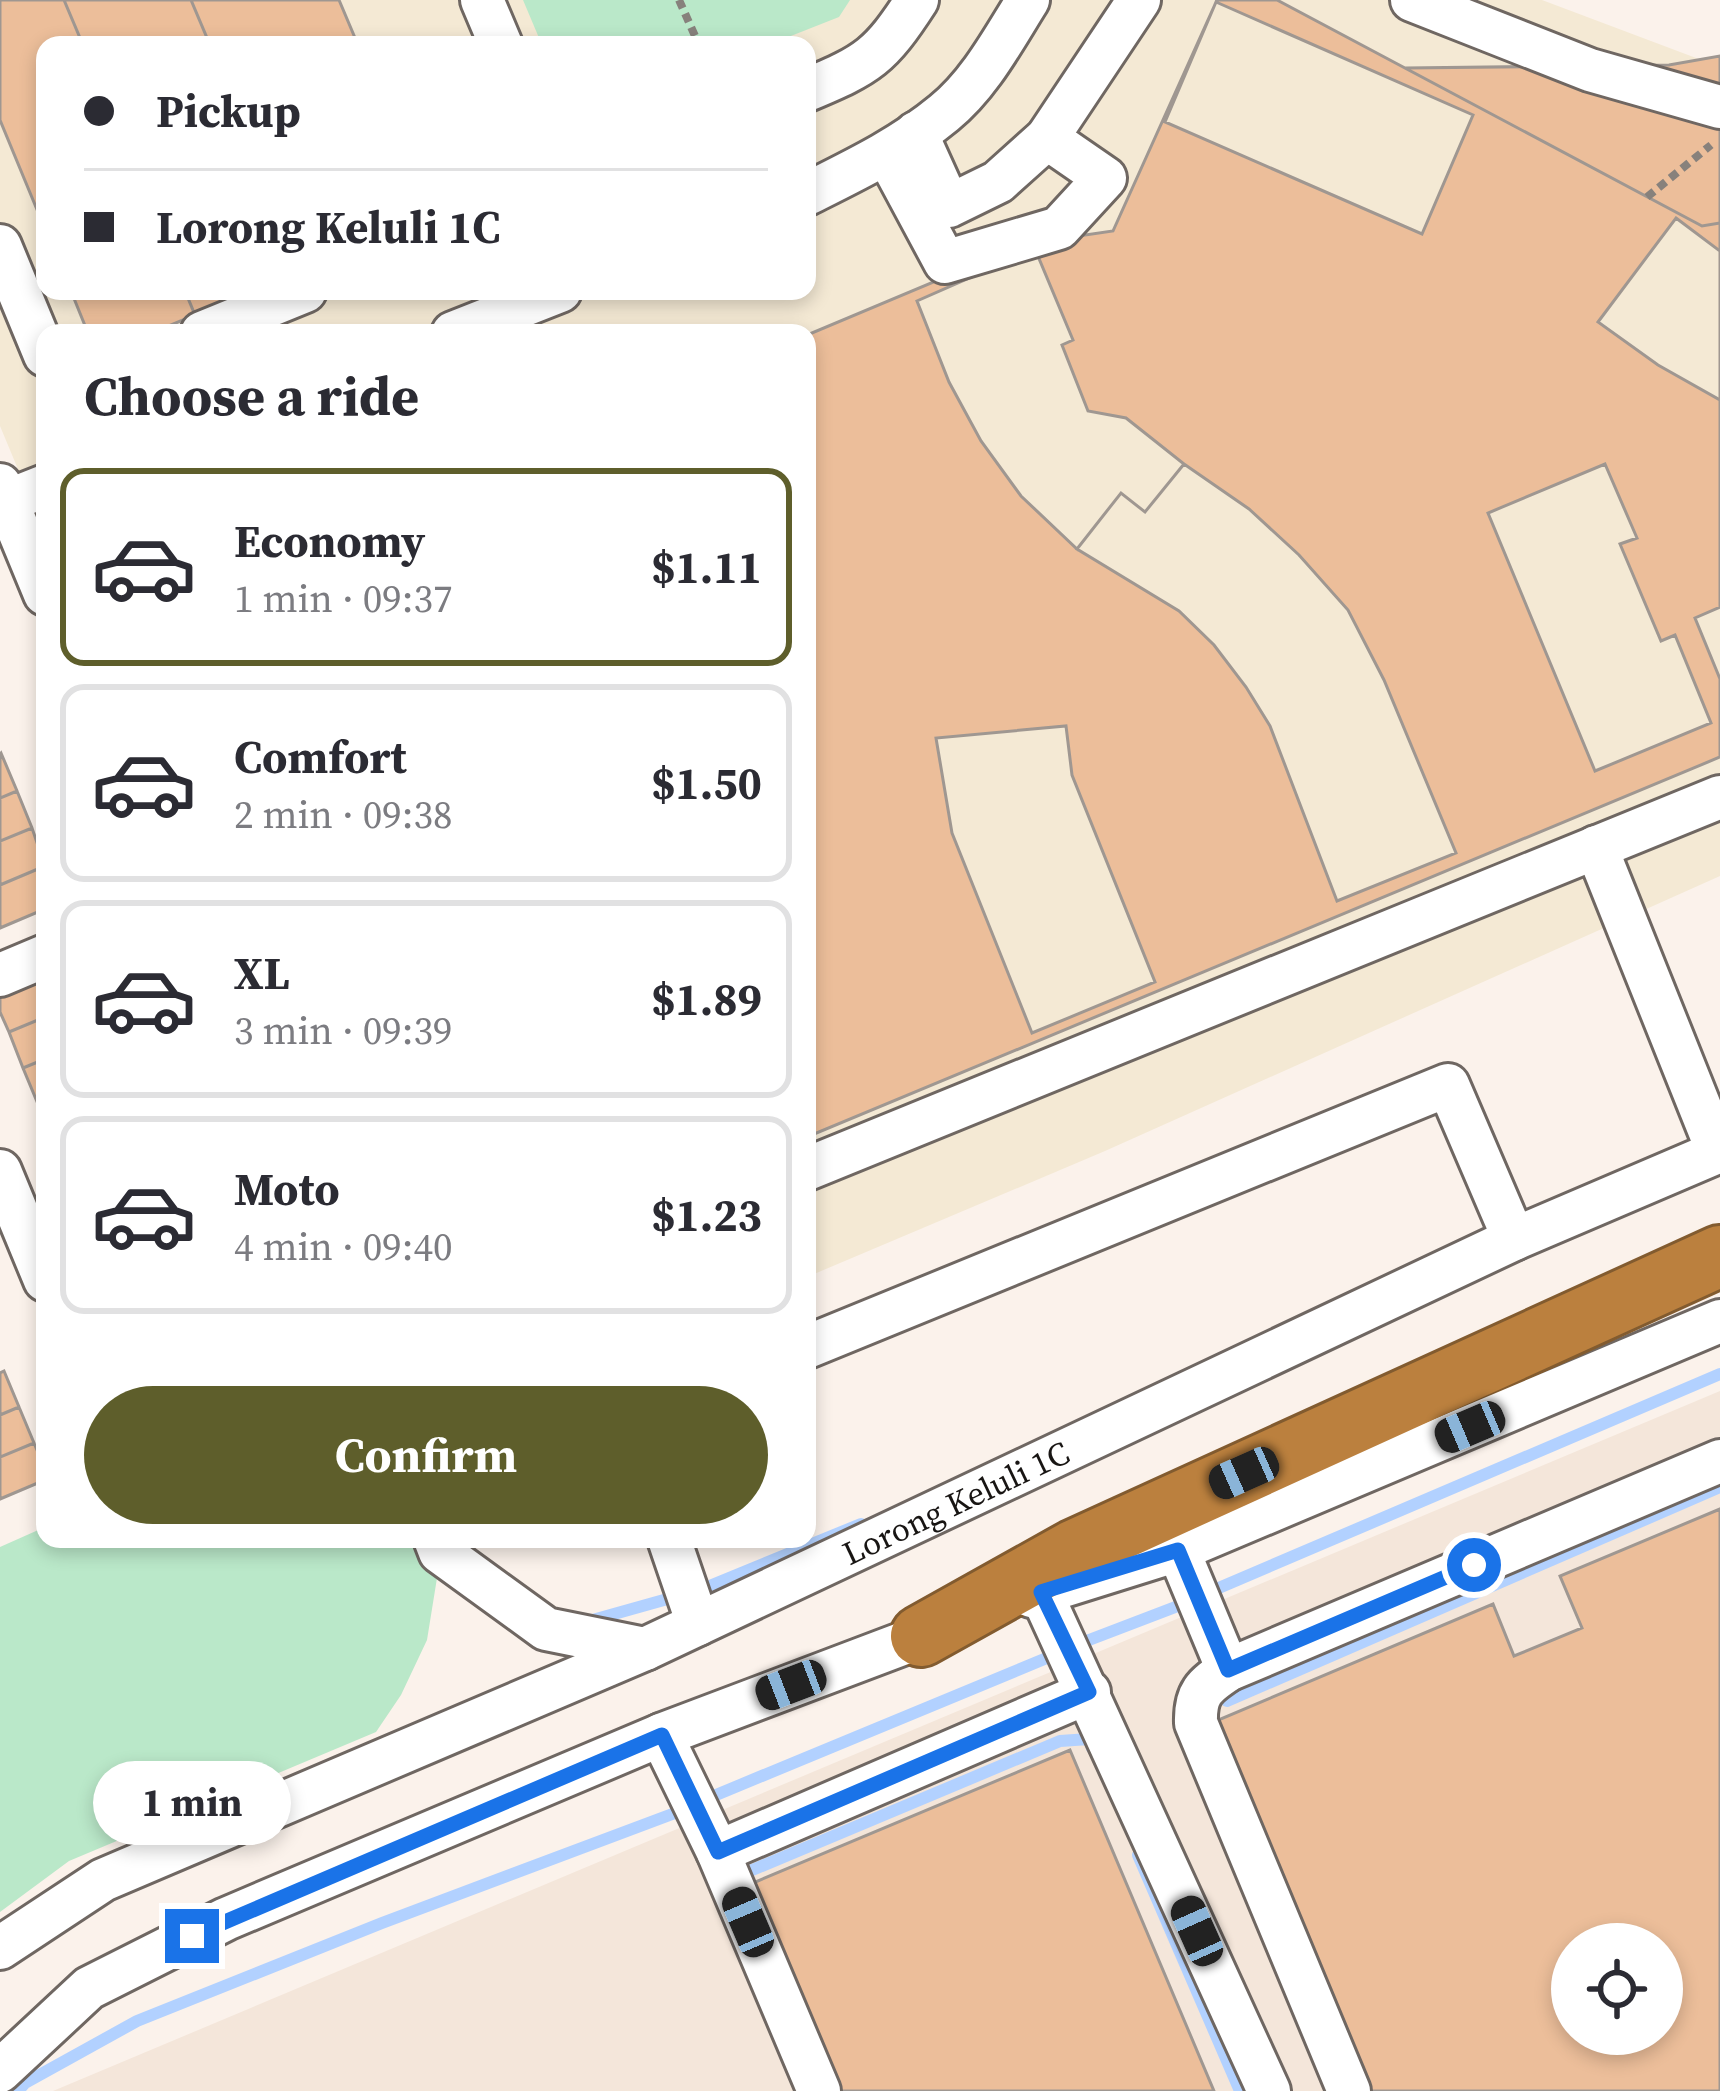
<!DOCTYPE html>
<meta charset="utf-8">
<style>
:root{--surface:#fff;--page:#f7f7f7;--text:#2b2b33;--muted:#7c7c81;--line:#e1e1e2;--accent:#5e5e2b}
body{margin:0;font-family:"Source Serif 4",serif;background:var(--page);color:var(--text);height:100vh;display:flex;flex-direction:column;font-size:45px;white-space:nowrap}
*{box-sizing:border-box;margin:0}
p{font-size:39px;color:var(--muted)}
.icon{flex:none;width:66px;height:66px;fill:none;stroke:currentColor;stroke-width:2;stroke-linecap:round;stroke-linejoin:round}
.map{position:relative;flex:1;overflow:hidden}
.panel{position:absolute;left:36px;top:324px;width:780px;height:1224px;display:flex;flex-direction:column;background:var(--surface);border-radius:24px;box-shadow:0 6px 18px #0003}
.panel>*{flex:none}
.top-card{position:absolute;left:36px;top:36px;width:780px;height:264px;border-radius:24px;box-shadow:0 6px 18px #0003;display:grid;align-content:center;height:264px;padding:0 48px;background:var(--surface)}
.controls{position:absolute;left:1551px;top:1923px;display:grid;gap:24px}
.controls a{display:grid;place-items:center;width:132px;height:132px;border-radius:50%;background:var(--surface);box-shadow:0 6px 18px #0003;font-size:60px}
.end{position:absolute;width:54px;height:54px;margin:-27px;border:15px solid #1a73e8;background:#fff;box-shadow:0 0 0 6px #fff}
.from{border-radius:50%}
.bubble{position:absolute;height:84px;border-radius:42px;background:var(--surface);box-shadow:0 6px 18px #0003;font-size:39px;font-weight:700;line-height:84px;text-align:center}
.car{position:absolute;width:36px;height:72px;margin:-36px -18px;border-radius:15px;box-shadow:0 0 9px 3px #0007;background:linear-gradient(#222 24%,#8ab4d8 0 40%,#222 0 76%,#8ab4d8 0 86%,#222 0)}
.top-card b{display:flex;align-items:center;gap:42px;height:114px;font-size:45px}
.top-card b+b{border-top:3px solid var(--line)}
.top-card i{width:30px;height:30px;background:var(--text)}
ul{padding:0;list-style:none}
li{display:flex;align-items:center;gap:36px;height:198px;margin:0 24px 18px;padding:0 24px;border:6px solid var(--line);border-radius:24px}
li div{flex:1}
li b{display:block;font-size:45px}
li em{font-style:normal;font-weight:700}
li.selected{border-color:var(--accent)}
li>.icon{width:108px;height:108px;stroke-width:1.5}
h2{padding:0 48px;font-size:54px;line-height:144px}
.cta{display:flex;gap:24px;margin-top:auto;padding:24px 48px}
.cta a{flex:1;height:138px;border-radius:72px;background:var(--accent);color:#fff;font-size:48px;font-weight:700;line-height:138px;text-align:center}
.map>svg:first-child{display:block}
.commercial{fill:#f4e9d4;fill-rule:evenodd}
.built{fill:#f4e6da;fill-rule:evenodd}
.green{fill:#bae8c9}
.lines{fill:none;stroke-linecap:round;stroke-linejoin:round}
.stream{stroke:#b2d1ff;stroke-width:12}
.building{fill:#ecbe9a;stroke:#9f9791;stroke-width:3;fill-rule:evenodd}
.minor-casing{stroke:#6f6762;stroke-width:48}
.highway-casing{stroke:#825b2f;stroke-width:66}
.path{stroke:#87817c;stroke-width:8;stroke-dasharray:9 6;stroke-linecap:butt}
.minor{stroke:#fff;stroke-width:42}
.highway{stroke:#bb803e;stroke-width:60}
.route{stroke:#1a73e8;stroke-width:15}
.labels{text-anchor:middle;stroke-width:10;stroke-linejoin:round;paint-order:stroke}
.street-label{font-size:33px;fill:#181513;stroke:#fff}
</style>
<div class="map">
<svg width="1720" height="2091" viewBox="0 0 1720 2091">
<rect width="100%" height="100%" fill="#fbf2eb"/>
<path class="commercial" d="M 0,0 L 1542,0 L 1720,67 L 1720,876 L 1105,1151 L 807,1277 L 807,333 L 45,333 L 45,534 L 0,426 ZM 45,45 L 807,45 L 807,291 L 45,291 Z"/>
<path class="built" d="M 1720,1391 L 1720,2091 L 53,2091 ZM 1572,1944 L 1662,1944 L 1662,2034 L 1572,2034 Z"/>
<path class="green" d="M 523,0 L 850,0 L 839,17 L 768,45 L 542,45 Z
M 45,1527 L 45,1539 L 420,1539 L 437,1578 L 427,1640 L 401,1695 L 376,1732 L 69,1861 L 0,1912 L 0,1547 Z"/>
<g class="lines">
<path class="stream" d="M 712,1585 L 861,1524
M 1214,1590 L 1720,1374
M 589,1621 L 671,1598
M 1089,1640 L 1178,1606
M 1227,1701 L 1720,1487
M 716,1795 L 1054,1655
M 1138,1855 L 1240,2091
M 738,1876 L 1060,1741 L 1089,1739 L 1092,1748
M 18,2091 L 25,2083 L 137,2021 L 382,1923 L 683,1810 L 686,1816"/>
</g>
<path class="building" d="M 0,0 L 64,0 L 83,45 L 45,45 L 45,229 L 0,120 Z
M 64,0 L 191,0 L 210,45 L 83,45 Z
M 191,0 L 339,0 L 358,45 L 210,45 Z
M 1217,0 L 1277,0 L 1702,226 L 1720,223 L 1720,607 L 1695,618 L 1720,679 L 1720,757 L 807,1137 L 807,335 L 1024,244 L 1113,231 Z
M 1216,2 L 1473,115 L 1422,234 L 1165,122 Z
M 1720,56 L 1720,223 L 1702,226 L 1405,68 L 1669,65 Z
M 1676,218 L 1720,251 L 1720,400 L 1658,365 L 1598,322 Z
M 1035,249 L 1073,340 L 1062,345 L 1088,411 L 1126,418 L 1184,464 L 1145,512 L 1121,493 L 1077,549 L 1021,496 L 981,441 L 949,382 L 917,301 Z
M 71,291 L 185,291 L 195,315 L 152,333 L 88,333 Z
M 185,291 L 253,291 L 195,315 Z
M 1184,464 L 1249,509 L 1299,555 L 1348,610 L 1384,680 L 1456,853 L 1337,901 L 1270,726 L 1246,687 L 1214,645 L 1179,611 L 1077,549 L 1121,493 L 1145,512 Z
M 1605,464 L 1637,538 L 1620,544 L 1661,641 L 1675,635 L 1711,723 L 1595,771 L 1488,513 Z
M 1066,726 L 1072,775 L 1155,982 L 1032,1033 L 952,833 L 936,738 Z
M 1,753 L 17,791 L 0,798 L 0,754 Z
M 17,791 L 32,828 L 0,841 L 0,798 Z
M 32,828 L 45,866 L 0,885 L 0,841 Z
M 45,866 L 45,909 L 0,928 L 0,885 Z
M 45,975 L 45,1017 L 9,1032 L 0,1012 L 0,994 Z
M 45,1017 L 45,1059 L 23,1068 L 9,1032 Z
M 45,1059 L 45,1101 L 38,1104 L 23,1068 Z
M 4,1371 L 19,1407 L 0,1415 L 0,1373 Z
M 19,1407 L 34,1443 L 0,1457 L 0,1415 Z
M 34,1443 L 45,1469 L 45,1480 L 0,1499 L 0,1457 Z
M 1720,1509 L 1720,2091 L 1357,2091 L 1204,1726 L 1493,1604 L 1514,1656 L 1582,1628 L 1560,1576 ZM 1572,1944 L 1662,1944 L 1662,2034 L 1572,2034 Z
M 1070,1750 L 1214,2091 L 840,2091 L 753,1883 Z"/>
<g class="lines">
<defs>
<g id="minor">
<path d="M 482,0 L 501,45"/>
<path d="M 1412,0 L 1590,70 L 1720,107"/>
<path d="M 807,90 C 869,64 880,57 917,0"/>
<path d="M 916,133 L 949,206 L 998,182 L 1047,138 L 1139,0"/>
<path d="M 887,154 L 945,262 L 1059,228 L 1105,178 L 1047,138"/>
<path d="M 807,194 C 855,170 903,147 944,113 C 980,84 1004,38 1028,0"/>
<path d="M 0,246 L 45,355"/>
<path d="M 202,333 L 305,291"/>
<path d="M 453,333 L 560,291"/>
<path d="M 0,485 L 45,594"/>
<path d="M 7,501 L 45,486"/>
<path d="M 1596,847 L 1718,1152"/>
<path d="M 0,975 L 45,956"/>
<path d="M 807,1169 L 1720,797"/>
<path d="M 0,1171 L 45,1280"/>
<path d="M 807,1347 L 1448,1085 L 1514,1239"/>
<path d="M 435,1539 L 440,1552 L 546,1629 L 645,1649"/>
<path d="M 669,1539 L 698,1624"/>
<path d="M 1178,1550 L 1228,1670"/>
<path d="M 1041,1593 L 1269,2091"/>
<path d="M 1031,1596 L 1178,1550 L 1720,1321"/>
<path d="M 661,1735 L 718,1852 L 819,2091"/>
<path d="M 718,1852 L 1089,1692"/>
<path id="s1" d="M 0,1948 L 103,1880 L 645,1649 L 1514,1239 L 1720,1151"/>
<path d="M 0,2071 L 89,1988 L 226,1919 L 661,1735 L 944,1628"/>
<path d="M 1349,2091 L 1196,1723 C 1195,1693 1204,1686 1228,1670 L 1720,1461"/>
</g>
<path id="highway" d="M 921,1636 L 1075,1550 L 1720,1256"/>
</defs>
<use href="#minor" class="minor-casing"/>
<use href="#highway" class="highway-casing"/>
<path class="path" d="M 679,0 L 699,45
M 1647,197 L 1711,145"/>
<use href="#minor" class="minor"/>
<use href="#highway" class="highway"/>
</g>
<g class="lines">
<path class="route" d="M 192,1936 L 662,1735 L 718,1852 L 1089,1692 L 1041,1592 L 1178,1550 L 1228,1670 L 1474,1565"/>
</g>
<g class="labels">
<g class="street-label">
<text dy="12" stroke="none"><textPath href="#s1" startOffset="1056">Lorong Keluli 1C</textPath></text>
</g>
</g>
</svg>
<div class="controls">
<a><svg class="icon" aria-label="locate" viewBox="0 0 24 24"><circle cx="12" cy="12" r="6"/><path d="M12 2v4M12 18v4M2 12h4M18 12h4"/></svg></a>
</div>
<i class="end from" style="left:1474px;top:1565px"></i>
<i class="end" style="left:192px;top:1936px"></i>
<div class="bubble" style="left:93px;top:1761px;width:198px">1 min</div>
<i class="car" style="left:1470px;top:1427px;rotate:247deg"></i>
<i class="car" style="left:1244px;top:1473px;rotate:246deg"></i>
<i class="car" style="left:791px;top:1685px;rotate:249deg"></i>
<i class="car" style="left:748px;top:1922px;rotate:337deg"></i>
<i class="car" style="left:1197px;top:1931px;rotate:336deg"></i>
<div class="top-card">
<b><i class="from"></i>Pickup</b>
<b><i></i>Lorong Keluli 1C</b>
</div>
<section class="panel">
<h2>Choose a ride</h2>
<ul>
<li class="selected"><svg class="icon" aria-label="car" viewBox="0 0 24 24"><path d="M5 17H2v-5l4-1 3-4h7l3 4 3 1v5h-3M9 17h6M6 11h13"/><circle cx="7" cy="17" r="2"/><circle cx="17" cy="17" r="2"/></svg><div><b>Economy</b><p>1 min · 09:37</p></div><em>$1.11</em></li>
<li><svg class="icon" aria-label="car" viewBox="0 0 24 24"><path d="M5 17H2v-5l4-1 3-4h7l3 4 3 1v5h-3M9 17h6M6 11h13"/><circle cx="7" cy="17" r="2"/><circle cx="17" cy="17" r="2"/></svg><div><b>Comfort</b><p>2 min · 09:38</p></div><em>$1.50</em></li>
<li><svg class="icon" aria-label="car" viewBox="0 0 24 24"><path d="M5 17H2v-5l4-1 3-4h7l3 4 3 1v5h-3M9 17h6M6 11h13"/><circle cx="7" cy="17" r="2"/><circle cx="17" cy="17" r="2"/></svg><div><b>XL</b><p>3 min · 09:39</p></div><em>$1.89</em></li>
<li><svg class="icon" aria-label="car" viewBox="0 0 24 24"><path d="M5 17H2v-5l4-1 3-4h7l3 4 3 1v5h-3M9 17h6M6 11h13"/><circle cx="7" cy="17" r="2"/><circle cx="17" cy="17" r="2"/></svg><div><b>Moto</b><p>4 min · 09:40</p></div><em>$1.23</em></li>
</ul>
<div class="cta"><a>Confirm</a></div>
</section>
</div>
